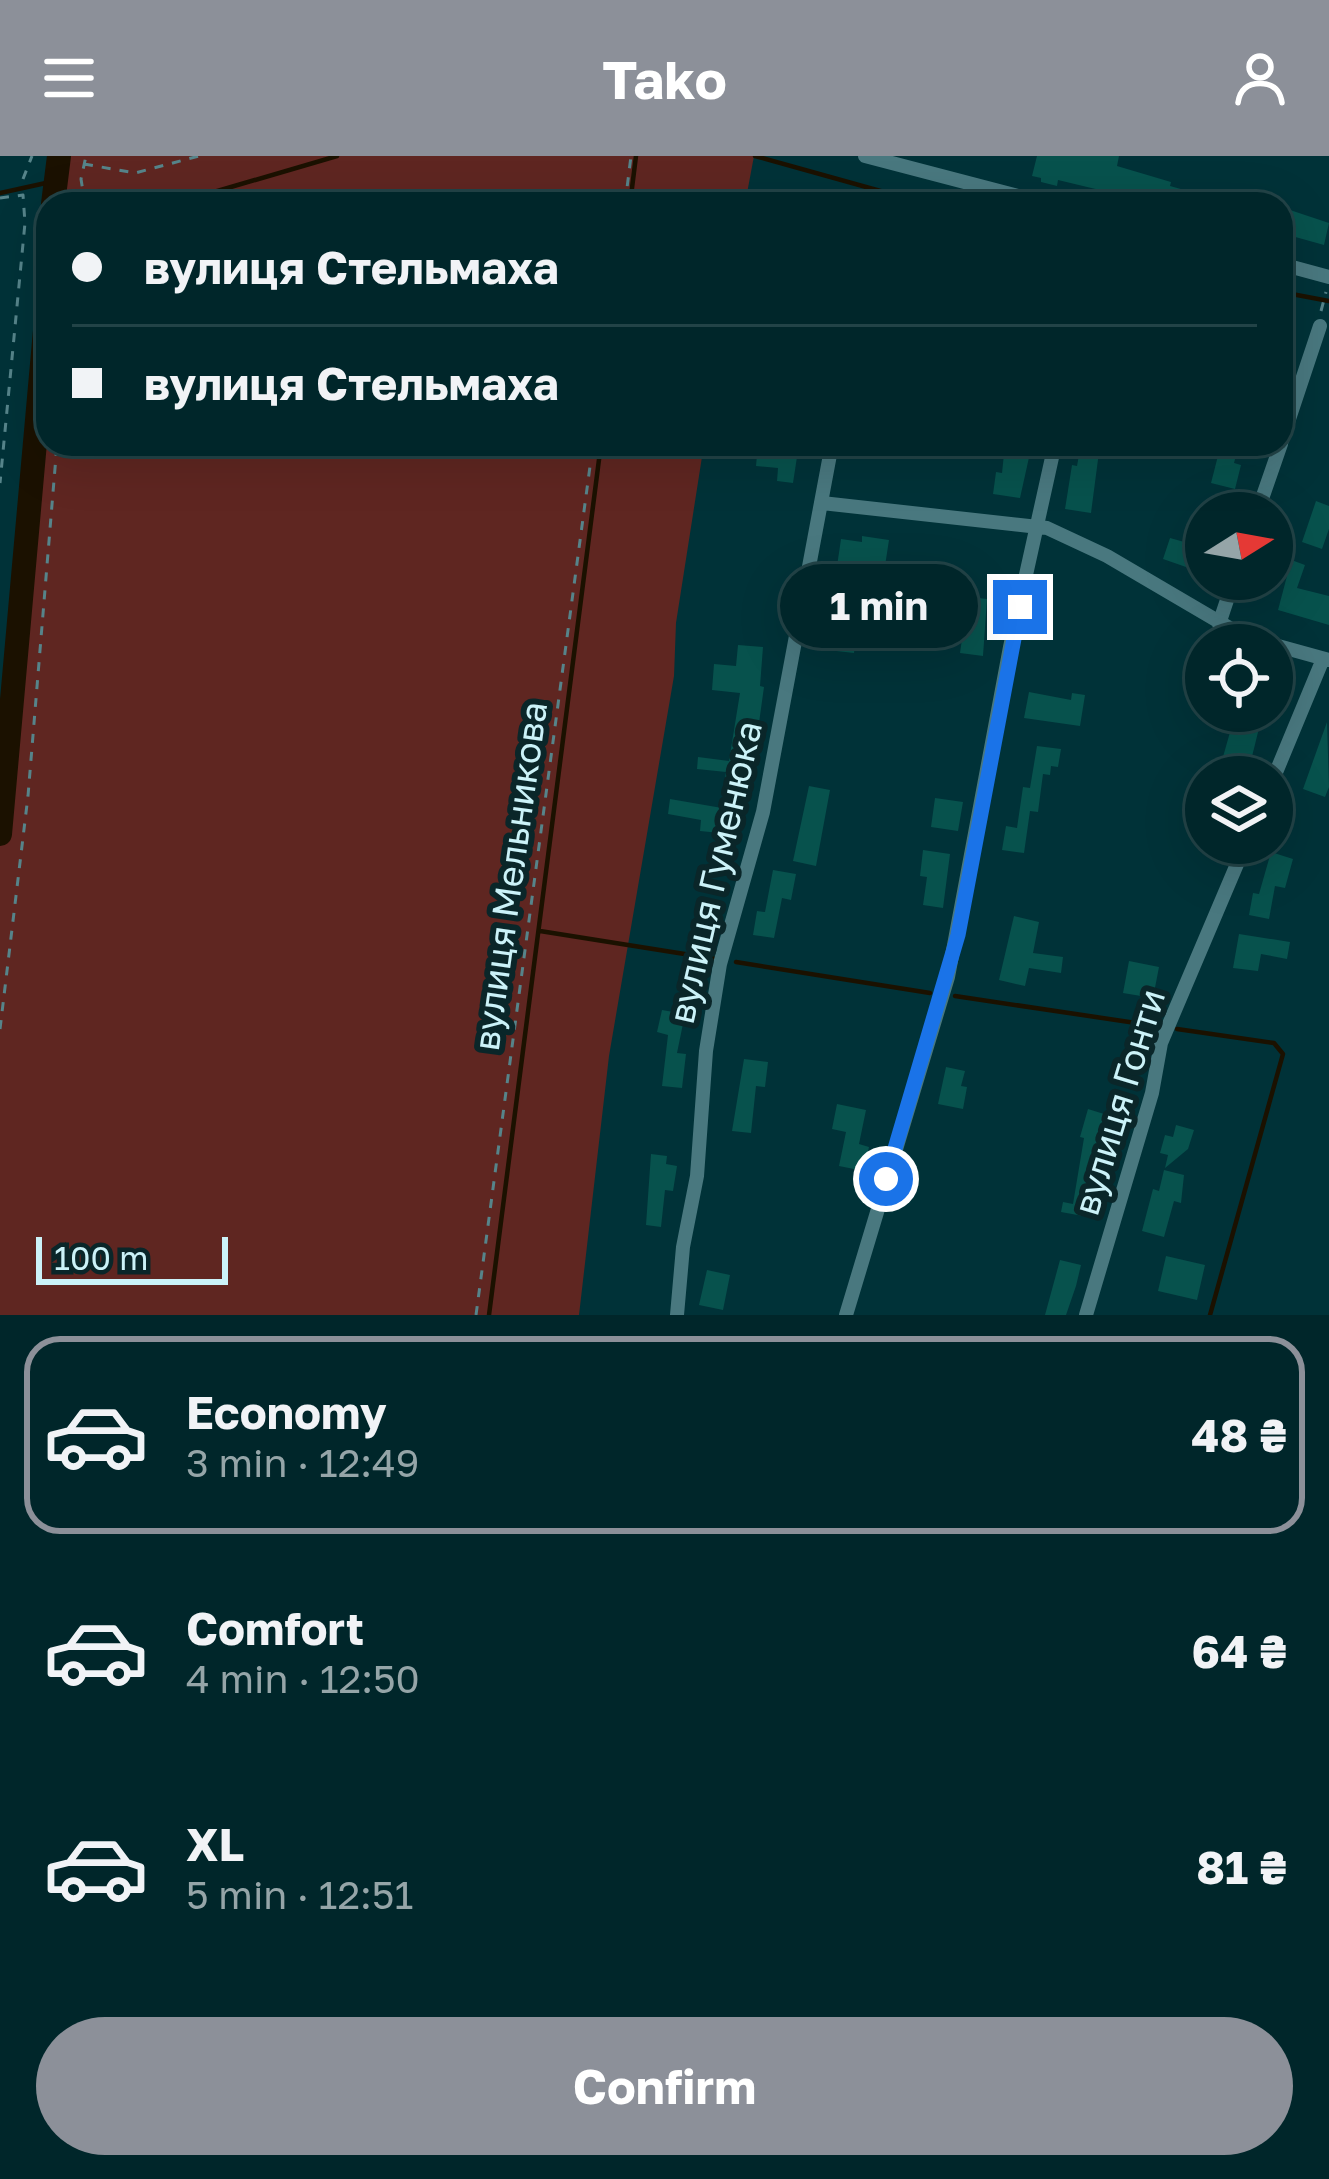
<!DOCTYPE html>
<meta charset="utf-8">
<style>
:root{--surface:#00262a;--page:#0a2e32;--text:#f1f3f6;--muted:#95a5a8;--line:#224347;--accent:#8c9099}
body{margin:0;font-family:"Golos Text",sans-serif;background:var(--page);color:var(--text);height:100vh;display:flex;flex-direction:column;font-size:45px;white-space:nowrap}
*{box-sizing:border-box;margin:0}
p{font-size:39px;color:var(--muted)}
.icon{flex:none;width:66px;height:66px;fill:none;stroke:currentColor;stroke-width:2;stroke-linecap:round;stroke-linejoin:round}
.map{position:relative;height:1159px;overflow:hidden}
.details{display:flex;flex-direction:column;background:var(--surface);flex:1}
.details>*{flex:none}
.guide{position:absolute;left:36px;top:36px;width:1257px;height:264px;border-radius:36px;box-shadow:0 12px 48px #0002,0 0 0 3px var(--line);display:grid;align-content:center;height:264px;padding:0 36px;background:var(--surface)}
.needle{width:78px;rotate:79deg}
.controls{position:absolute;left:1185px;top:336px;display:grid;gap:24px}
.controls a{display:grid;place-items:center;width:108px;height:108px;border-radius:50%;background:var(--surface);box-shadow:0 12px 48px #0002,0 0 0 3px var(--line);font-size:60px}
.scale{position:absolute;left:36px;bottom:30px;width:192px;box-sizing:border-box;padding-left:12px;border:6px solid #cbf2f8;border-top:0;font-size:33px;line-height:42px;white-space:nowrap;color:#cbf2f8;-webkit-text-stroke:9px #0a2629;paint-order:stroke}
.end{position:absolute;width:54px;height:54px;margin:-27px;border:15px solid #1a73e8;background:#fff;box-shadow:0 0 0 6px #fff}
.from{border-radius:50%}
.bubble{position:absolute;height:84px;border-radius:42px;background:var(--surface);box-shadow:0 12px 48px #0002,0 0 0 3px var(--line);font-size:39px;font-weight:700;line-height:84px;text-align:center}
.guide b{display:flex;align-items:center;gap:42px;height:114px;font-size:45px}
.guide b+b{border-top:3px solid var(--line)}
.guide i{width:30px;height:30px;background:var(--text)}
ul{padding:21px 0 0;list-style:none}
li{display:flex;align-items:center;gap:36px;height:198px;margin:0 24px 18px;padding:0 12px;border:6px solid transparent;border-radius:36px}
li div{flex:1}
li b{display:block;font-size:45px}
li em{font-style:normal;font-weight:700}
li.on{border-color:var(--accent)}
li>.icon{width:108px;height:108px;stroke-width:1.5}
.action{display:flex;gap:24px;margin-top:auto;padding:24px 36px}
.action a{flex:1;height:138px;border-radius:72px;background:var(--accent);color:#fff;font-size:48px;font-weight:700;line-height:138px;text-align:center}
header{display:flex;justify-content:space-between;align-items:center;height:156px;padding:0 36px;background:var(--accent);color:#fff;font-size:54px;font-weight:700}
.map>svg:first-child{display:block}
.green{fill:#5f2621}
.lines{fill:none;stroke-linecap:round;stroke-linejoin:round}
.stream{stroke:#1b1100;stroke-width:4.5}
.river{stroke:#1b1100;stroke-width:24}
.building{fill:#07524d}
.path{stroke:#56848a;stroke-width:3;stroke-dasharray:9 9;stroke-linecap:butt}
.street{stroke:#49787f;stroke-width:14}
.route{stroke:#1a73e8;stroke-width:15}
.labels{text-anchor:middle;stroke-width:12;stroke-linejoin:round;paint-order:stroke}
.street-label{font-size:36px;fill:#cbf2f8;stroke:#0a2629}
</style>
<header><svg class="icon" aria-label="menu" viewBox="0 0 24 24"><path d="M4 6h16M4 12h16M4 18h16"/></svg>Tako<svg class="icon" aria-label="person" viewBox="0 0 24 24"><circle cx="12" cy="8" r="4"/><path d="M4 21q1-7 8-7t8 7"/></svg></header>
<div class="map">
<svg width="1329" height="1159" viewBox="0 0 1329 1159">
<rect width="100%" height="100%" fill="#003238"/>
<path class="green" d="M 59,0 L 754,0 L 745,48 L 53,48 Z
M 48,141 L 48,288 L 704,288 L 676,467 L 674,520 L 609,900 L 579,1159 L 0,1159 L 0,678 Z"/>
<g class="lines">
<path class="stream" d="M 755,0 L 927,48
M 0,37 L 55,25
M 173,48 L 337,0
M 630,48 L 636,0
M 1281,136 L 1329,145
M 540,775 L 716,803
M 736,806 L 930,837
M 955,840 L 1156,870
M 1177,873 L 1274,887 L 1283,898 L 1210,1159
M 489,1159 L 601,288"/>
<path class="river" d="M 53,48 L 59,0
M 0,678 L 48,141"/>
</g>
<path class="building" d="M 1037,0 L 1119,0 L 1117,10 L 1171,26 L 1170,30 L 1224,45 L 1223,48 L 1158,48 L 1058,24 L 1057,30 L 1041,26 L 1041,22 L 1032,20 Z
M 1281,51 L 1329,67 L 1324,89 L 1281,77 Z
M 758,288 L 799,288 L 793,327 L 777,325 L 778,312 L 756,310 Z
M 1005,288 L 1032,288 L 1020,342 L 993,338 L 996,316 L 1002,317 Z
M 1221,288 L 1239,288 L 1234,307 L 1241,309 L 1235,333 L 1211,327 Z
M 1080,293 L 1099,296 L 1091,357 L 1065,353 L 1072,309 L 1077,310 Z
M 1316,345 L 1329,350 L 1329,373 L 1322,393 L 1302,386 Z
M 862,380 L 889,384 L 885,410 L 872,408 L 864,454 L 859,453 L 854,497 L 836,495 L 841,450 L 827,447 L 832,417 L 836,417 L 841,383 L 862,386 Z
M 1170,382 L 1206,392 L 1206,418 L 1163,403 Z
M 1286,402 L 1305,409 L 1297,432 L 1329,440 L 1329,469 L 1278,454 L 1287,420 L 1280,418 Z
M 961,440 L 987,443 L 983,500 L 960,497 L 964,468 L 957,467 Z
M 738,489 L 763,491 L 760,530 L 764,531 L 758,574 L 761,574 L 757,600 L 751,599 L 746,633 L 724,629 L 726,616 L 697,613 L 698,601 L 729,605 L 740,537 L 712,534 L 714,508 L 736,510 Z
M 1029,536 L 1071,544 L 1072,537 L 1085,539 L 1080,570 L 1024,562 Z
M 1236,555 L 1262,560 L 1247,621 L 1219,615 Z
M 1327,566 L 1329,631 L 1325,641 L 1303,633 Z
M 1037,590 L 1061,593 L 1058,611 L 1051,610 L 1050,619 L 1043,618 L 1038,656 L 1030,655 L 1024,697 L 1002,694 L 1006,670 L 1017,672 L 1023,631 L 1030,632 Z
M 809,630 L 830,634 L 816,710 L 793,705 Z
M 935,642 L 963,646 L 958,675 L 931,671 Z
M 670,643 L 722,652 L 720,677 L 700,675 L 701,664 L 668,658 Z
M 923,694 L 950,698 L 943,752 L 923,749 L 927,721 L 920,720 Z
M 1271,696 L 1293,703 L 1285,732 L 1275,730 L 1269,763 L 1249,759 L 1253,737 L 1259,738 Z
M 773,714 L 796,718 L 791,744 L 782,742 L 774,782 L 753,779 L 757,755 L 765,756 Z
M 1014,760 L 1039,766 L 1033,797 L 1063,801 L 1061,817 L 1029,812 L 1025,830 L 999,824 Z
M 1239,778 L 1290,786 L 1287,803 L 1261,798 L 1258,815 L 1233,812 Z
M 1129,805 L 1159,811 L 1153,842 L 1123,837 Z
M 662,854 L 685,858 L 677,897 L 686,898 L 682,932 L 662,930 L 668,879 L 657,876 Z
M 744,903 L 768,906 L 765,931 L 756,930 L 751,977 L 732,975 Z
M 946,911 L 965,915 L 961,930 L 967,931 L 963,953 L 938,948 Z
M 837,948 L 866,954 L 859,988 L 869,991 L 864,1015 L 839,1010 L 846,976 L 832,973 Z
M 1088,953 L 1120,963 L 1118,969 L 1122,970 L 1118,982 L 1114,980 L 1111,990 L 1107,989 L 1097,1055 L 1085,1052 L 1083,1060 L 1061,1056 L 1063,1046 L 1073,1048 L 1084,982 L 1080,981 Z
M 1176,969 L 1194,974 L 1188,993 L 1165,1012 L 1168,999 L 1160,997 L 1165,979 L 1173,981 Z
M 651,998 L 667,1000 L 666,1008 L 677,1010 L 673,1035 L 665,1034 L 661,1071 L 646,1069 Z
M 1164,1014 L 1184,1019 L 1181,1047 L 1174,1045 L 1164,1081 L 1142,1075 L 1153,1033 L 1159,1035 Z
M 1166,1100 L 1205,1109 L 1197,1144 L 1158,1135 Z
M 1060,1104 L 1081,1109 L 1076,1130 L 1066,1159 L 1045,1159 Z
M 707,1114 L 730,1119 L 723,1154 L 699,1149 Z"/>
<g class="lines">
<path class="path" d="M 84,8 L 135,17 L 199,0
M 23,23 L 32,0
M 0,42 L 23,39 L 25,67 L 0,327
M 85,48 L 81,23 L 86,0
M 625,48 L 631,0
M 1321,155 L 1326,136
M 0,873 L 28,640 L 57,288
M 476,1159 L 593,288"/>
<path class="street" d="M 865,0 L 1049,48
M 873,48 L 873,45
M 1281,108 L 1329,121
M 1281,287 L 1320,170
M 822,347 L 1047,372 L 1107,400 L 1245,481 L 1329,504
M 1257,357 L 1281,288
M 1219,468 L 1234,423
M 1272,626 L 1323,503
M 677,1159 L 683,1091 L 697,1020 L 706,895 L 720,808 L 763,656 L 832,288
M 846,1159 L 948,821 L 1010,491 L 1055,288
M 1086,1159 L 1152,937 L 1161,887 L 1246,687"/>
</g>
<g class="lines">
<path class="route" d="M 886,1023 L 958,779 L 1020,451"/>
</g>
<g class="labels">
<g class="street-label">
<text transform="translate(715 716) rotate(-77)" y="13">вулиця Гуменюка</text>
<text transform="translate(510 720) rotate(-82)" y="13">вулиця Мельникова</text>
<text transform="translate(1119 946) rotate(-73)" y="13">вулиця Гонти</text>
</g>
</g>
</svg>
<div class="controls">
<a><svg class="needle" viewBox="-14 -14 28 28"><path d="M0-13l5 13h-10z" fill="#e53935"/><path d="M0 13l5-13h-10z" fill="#95a5a8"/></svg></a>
<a><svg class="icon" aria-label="locate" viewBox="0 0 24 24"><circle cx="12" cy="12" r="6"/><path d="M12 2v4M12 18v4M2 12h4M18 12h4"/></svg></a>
<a><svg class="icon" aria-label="layers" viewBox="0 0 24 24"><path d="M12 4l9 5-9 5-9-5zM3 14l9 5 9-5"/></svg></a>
</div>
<div class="scale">100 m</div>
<i class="end from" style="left:886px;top:1023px"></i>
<i class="end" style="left:1020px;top:451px"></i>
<div class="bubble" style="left:780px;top:408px;width:198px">1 min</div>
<div class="guide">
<b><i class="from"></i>вулиця Стельмаха</b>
<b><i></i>вулиця Стельмаха</b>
</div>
</div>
<section class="details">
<ul>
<li class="on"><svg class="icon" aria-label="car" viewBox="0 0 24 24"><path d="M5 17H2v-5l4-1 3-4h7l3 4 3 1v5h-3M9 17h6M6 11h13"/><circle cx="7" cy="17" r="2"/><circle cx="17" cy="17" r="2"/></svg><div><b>Economy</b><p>3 min · 12:49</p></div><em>48 ₴</em></li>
<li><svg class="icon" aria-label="car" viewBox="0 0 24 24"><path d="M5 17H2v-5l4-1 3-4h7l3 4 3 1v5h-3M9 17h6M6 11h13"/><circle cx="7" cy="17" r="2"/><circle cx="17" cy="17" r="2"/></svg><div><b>Comfort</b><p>4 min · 12:50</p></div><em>64 ₴</em></li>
<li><svg class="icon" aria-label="car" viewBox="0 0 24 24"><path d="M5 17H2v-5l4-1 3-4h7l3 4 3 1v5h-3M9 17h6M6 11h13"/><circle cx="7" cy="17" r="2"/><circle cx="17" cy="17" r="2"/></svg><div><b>XL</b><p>5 min · 12:51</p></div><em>81 ₴</em></li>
</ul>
<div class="action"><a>Confirm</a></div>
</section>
